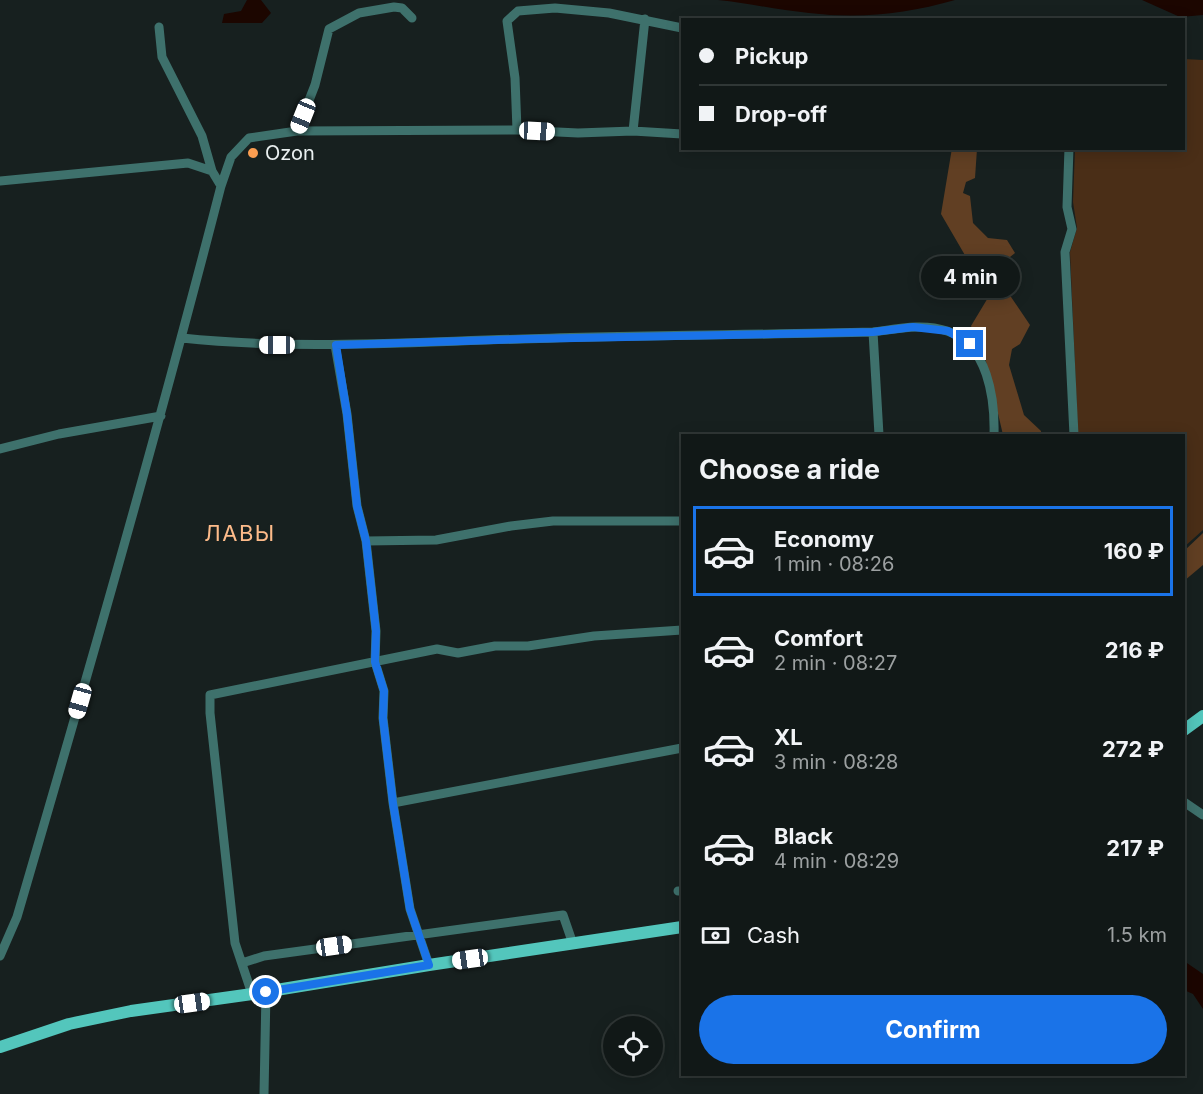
<!DOCTYPE html>
<meta charset="utf-8">
<style>
:root{--surface:#111817;--page:#1e2524;--text:#f1f3f6;--muted:#9ca0a1;--line:#303736;--accent:#1a73e8}
body{margin:0;font-family:Inter,sans-serif;background:var(--page);color:var(--text);height:100vh;display:flex;flex-direction:column;font-size:22px;white-space:nowrap}
*{box-sizing:border-box;margin:0}
p{font-size:20px;color:var(--muted)}
.icon{flex:none;width:33px;height:33px;fill:none;stroke:currentColor;stroke-width:2;stroke-linecap:round;stroke-linejoin:round}
.map{position:relative;flex:1;overflow:hidden}
.panel{position:absolute;left:681px;top:434px;width:504px;height:642px;display:flex;flex-direction:column;background:var(--surface);border-radius:0px;box-shadow:0 3px 15px #0003,0 0 0 2px var(--line)}
.panel>*{flex:none}
.top-card{position:absolute;left:681px;top:18px;width:504px;height:132px;border-radius:0px;box-shadow:0 3px 15px #0003,0 0 0 2px var(--line);display:grid;align-content:center;height:132px;padding:0 18px;background:var(--surface)}
.buttons{position:absolute;left:603px;top:1016px;display:grid;gap:12px}
.buttons a{display:grid;place-items:center;width:60px;height:60px;border-radius:50%;background:var(--surface);box-shadow:0 3px 15px #0003,0 0 0 2px var(--line);font-size:30px}
.end{position:absolute;width:27px;height:27px;margin:-14px;border:8px solid #1a73e8;background:#fff;box-shadow:0 0 0 3px #fff}
.from{border-radius:50%}
.bubble{position:absolute;height:42px;border-radius:21px;background:var(--surface);box-shadow:0 3px 15px #0003,0 0 0 2px var(--line);font-size:20px;font-weight:700;line-height:42px;text-align:center}
.car{position:absolute;width:18px;height:36px;margin:-18px -9px;border-radius:8px;box-shadow:0 0 4px 2px #0007;background:linear-gradient(#fff 24%,#345 0 40%,#fff 0 76%,#345 0 86%,#fff 0)}
.top-card b{display:flex;align-items:center;gap:21px;height:57px;font-size:22px}
.top-card b+b{border-top:2px solid var(--line)}
.top-card i{width:15px;height:15px;background:var(--text)}
ul{padding:0;list-style:none}
li{display:flex;align-items:center;gap:18px;height:90px;margin:0 12px 9px;padding:0 6px;border:3px solid transparent;border-radius:0px}
li div{flex:1}
li b{display:block;font-size:22px}
li em{font-style:normal;font-weight:700}
li.on{border-color:var(--accent)}
li>.icon{width:54px;height:54px;stroke-width:1.5}
h2{padding:0 18px;font-size:27px;line-height:72px}
.pay{display:flex;align-items:center;gap:15px;height:66px;padding:0 18px;font-size:22px}
.pay p{margin-inline-start:auto}
.action{display:flex;gap:12px;margin-top:auto;padding:12px 18px}
.action a{flex:1;height:69px;border-radius:36px;background:var(--accent);color:#fff;font-size:24px;font-weight:700;line-height:69px;text-align:center}
.map>svg:first-child{display:block}
.green{fill:#4a2e17}
.forest{fill:#613f23}
.water{fill:#1c0600}
.lines{fill:none;stroke-linecap:round;stroke-linejoin:round}
.minor{stroke:#3e716c;stroke-width:9}
.major{stroke:#53c6bc;stroke-width:12}
.route{stroke:#1a73e8;stroke-width:8}
.poi-dot{fill:#fb9e51;stroke:#17201f;stroke-width:2}
.labels{text-anchor:middle;stroke-width:4.5;stroke-linejoin:round;paint-order:stroke}
.poi-label{font-size:20px;fill:#eaf0f0;stroke:#17201f;text-anchor:start}
.quarter-label{font-size:22px;letter-spacing:1.5px;fill:#fdbb8a;stroke:#17201f}
</style>
<div class="map">
<svg width="1203" height="1094" viewBox="0 0 1203 1094">
<rect width="100%" height="100%" fill="#17201f"/>
<path class="green" d="M 1184,59 L 1203,60 L 1203,530 L 1184,547 L 1184,435 L 1078,435 L 1070,252 L 1077,228 L 1073,202 L 1075,149 L 1184,148 Z"/>
<path class="forest" d="M 952,148 L 977,149 L 975,178 L 966,182 L 963,193 L 970,196 L 973,223 L 988,238 L 1007,240 L 1015,253 L 980,281 L 941,214 Z
M 1009,294 L 1030,325 L 1020,344 L 1012,349 L 1009,365 L 1024,415 L 1041,431 L 1041,435 L 1003,435 L 984,353 L 971,326 L 989,296 Z
M 1203,533 L 1203,565 L 1184,581 L 1184,551 Z"/>
<path class="water" d="M 247,0 L 261,0 L 271,13 L 262,23 L 222,23 L 224,14 L 241,11 Z
M 718,0 L 955,0 C 906,14 861,19 809,13 C 778,10 748,3 718,0 Z
M 1142,0 L 1203,0 L 1203,15 L 1180,17 Z
M 1184,961 L 1203,974 L 1203,1009 L 1193,994 L 1184,990 Z"/>
<g class="lines">
<path class="minor" d="M 159,27 L 162,57 L 202,136 L 212,171 L 221,186
M 517,130 L 515,78 L 507,21 L 518,11 L 555,8 L 609,13 L 682,28
M 297,131 L 315,85 L 329,29 L 359,13 L 394,7 L 402,8 L 412,18
M 633,131 L 645,19
M 1069,148 L 1067,207 L 1072,229 L 1065,252 L 1074,435
M 0,181 L 188,163 L 212,171
M 873,332 L 879,435
M 182,338 C 295,350 409,342 522,339 C 639,335 756,335 873,332 C 897,329 923,323 947,331 C 988,344 995,399 994,435
M 335,345 L 347,414 L 357,506 L 366,541 L 376,631 L 375,662 L 384,691 L 383,718 L 393,803 L 410,909 L 429,965
M 0,449 L 59,434 L 161,416
M 366,541 L 436,540 L 511,526 L 553,521 L 682,521
M 1184,802 L 1203,815
M 393,803 L 682,748
M 678,891 L 682,891
M 0,956 L 17,917 C 88,674 158,431 221,186 L 231,157 L 249,138 L 297,131 L 517,130 L 578,133 L 633,131 L 682,134
M 242,963 L 264,956 L 563,915 L 573,944
M 252,994 L 235,943 L 210,713 L 210,695 L 437,649 L 458,653 L 495,646 L 528,646 L 594,636 L 682,630
M 264,1094 L 266,992"/>
<path class="major" d="M 1184,730 L 1203,716
M 0,1047 L 69,1024 L 131,1011 L 252,994 L 429,965 L 682,927"/>
</g>
<g class="lines">
<path class="route" d="M 266,992 L 429,965 L 410,909 L 393,803 L 383,718 L 384,691 L 375,662 L 376,631 L 366,541 L 357,506 L 347,414 L 336,345 L 525,339 L 873,332 L 913,327 L 948,331 L 970,344"/>
</g>
<circle class="poi-dot" cx="253" cy="153" r="6"/>
<g class="labels">
<g class="poi-label">
<text x="265" y="160">Ozon</text>
</g>
<g class="quarter-label">
<text x="240" y="541">ЛАВЫ</text>
</g>
</g>
</svg>
<div class="buttons">
<a><svg class="icon" aria-label="locate" viewBox="0 0 24 24"><circle cx="12" cy="12" r="6"/><path d="M12 2v4M12 18v4M2 12h4M18 12h4"/></svg></a>
</div>
<i class="end from" style="left:266px;top:992px"></i>
<i class="end" style="left:970px;top:344px"></i>
<div class="bubble" style="left:921px;top:256px;width:99px">4 min</div>
<i class="car" style="left:303px;top:116px;rotate:202deg"></i>
<i class="car" style="left:537px;top:131px;rotate:93deg"></i>
<i class="car" style="left:277px;top:345px;rotate:270deg"></i>
<i class="car" style="left:80px;top:701px;rotate:196deg"></i>
<i class="car" style="left:334px;top:946px;rotate:82deg"></i>
<i class="car" style="left:470px;top:959px;rotate:262deg"></i>
<i class="car" style="left:192px;top:1003px;rotate:82deg"></i>
<div class="top-card">
<b><i class="from"></i>Pickup</b>
<b><i></i>Drop-off</b>
</div>
<section class="panel">
<h2>Choose a ride</h2>
<ul>
<li class="on"><svg class="icon" aria-label="car" viewBox="0 0 24 24"><path d="M5 17H2v-5l4-1 3-4h7l3 4 3 1v5h-3M9 17h6M6 11h13"/><circle cx="7" cy="17" r="2"/><circle cx="17" cy="17" r="2"/></svg><div><b>Economy</b><p>1 min · 08:26</p></div><em>160 ₽</em></li>
<li><svg class="icon" aria-label="car" viewBox="0 0 24 24"><path d="M5 17H2v-5l4-1 3-4h7l3 4 3 1v5h-3M9 17h6M6 11h13"/><circle cx="7" cy="17" r="2"/><circle cx="17" cy="17" r="2"/></svg><div><b>Comfort</b><p>2 min · 08:27</p></div><em>216 ₽</em></li>
<li><svg class="icon" aria-label="car" viewBox="0 0 24 24"><path d="M5 17H2v-5l4-1 3-4h7l3 4 3 1v5h-3M9 17h6M6 11h13"/><circle cx="7" cy="17" r="2"/><circle cx="17" cy="17" r="2"/></svg><div><b>XL</b><p>3 min · 08:28</p></div><em>272 ₽</em></li>
<li><svg class="icon" aria-label="car" viewBox="0 0 24 24"><path d="M5 17H2v-5l4-1 3-4h7l3 4 3 1v5h-3M9 17h6M6 11h13"/><circle cx="7" cy="17" r="2"/><circle cx="17" cy="17" r="2"/></svg><div><b>Black</b><p>4 min · 08:29</p></div><em>217 ₽</em></li>
</ul>
<div class="pay"><svg class="icon" aria-label="cash" viewBox="0 0 24 24"><path d="M3 7h18v10H3z"/><circle cx="12" cy="12" r="2"/></svg>Cash<p>1.5 km</p></div>
<div class="action"><a>Confirm</a></div>
</section>
</div>
